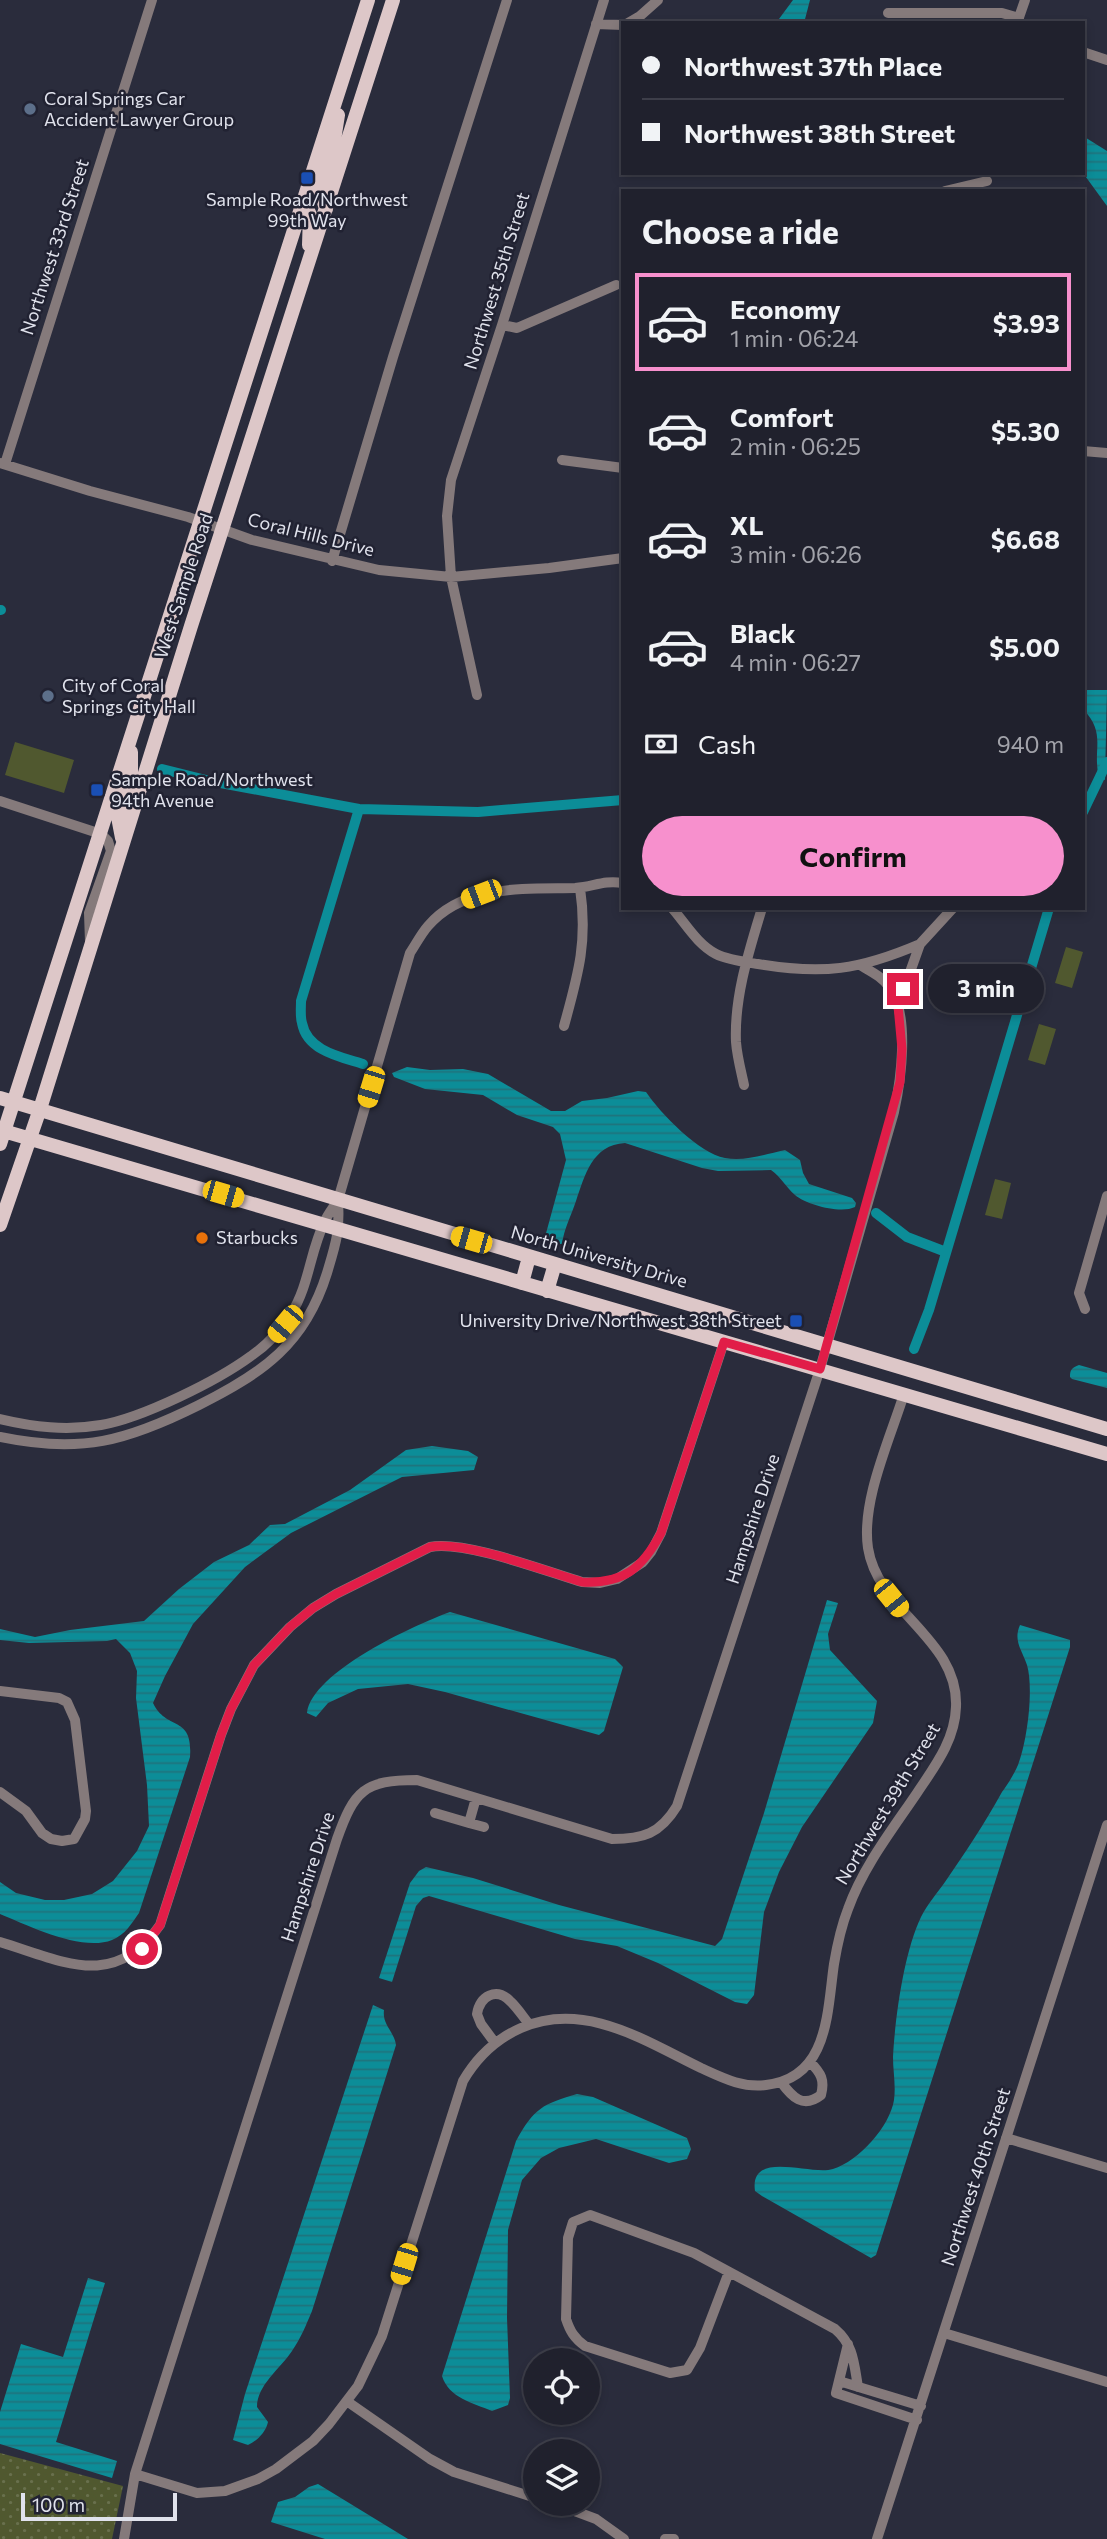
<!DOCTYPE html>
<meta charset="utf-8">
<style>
:root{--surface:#20212d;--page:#2d2e39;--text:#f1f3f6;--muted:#a2a3aa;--line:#3d3e49;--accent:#f790cd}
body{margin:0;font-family:Commissioner,sans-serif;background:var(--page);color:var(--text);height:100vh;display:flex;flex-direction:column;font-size:26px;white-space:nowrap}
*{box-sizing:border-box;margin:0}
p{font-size:23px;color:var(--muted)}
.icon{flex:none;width:38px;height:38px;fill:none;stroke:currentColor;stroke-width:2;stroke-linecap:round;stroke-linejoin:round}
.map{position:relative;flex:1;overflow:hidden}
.drawer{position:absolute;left:621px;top:189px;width:464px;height:721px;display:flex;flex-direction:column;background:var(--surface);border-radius:0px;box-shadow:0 4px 10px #0003,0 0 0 2px var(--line)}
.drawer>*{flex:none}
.banner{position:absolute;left:621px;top:21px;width:464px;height:154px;border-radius:0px;box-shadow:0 4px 10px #0003,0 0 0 2px var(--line);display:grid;align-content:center;height:154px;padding:0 21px;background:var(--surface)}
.buttons{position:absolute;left:523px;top:2348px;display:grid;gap:14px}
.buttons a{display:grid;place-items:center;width:77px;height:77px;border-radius:50%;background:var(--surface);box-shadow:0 4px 10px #0003,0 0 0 2px var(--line);font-size:35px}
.scale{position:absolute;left:21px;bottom:18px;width:156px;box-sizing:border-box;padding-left:7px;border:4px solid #e0e2ec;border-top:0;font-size:19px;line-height:24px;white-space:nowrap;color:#e0e2ec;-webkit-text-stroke:5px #212232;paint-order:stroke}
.end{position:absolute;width:32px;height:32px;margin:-16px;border:9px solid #e11d48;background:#fff;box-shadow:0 0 0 4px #fff}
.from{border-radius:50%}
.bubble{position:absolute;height:49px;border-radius:24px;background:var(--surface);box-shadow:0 4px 10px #0003,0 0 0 2px var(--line);font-size:23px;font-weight:700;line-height:49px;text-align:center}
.car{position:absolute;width:21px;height:42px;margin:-21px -10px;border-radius:9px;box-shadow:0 0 5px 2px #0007;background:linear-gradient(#f5c518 24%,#345 0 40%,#f5c518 0 76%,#345 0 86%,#f5c518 0)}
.banner b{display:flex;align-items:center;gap:24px;height:66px;font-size:26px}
.banner b+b{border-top:2px solid var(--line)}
.banner i{width:18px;height:18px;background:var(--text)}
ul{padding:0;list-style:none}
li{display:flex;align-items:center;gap:21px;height:98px;margin:0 14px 10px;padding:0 7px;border:4px solid transparent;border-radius:0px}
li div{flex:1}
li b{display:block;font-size:26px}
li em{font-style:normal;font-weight:700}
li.active{border-color:var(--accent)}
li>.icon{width:63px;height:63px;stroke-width:1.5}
h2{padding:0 21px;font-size:32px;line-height:84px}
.pay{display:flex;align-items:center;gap:18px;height:77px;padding:0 21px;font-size:26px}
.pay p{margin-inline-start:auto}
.button{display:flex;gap:14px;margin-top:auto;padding:14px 21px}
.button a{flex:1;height:80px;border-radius:42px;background:var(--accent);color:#111;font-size:28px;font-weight:700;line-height:80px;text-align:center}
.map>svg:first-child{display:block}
.grass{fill:#50582f}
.park{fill:url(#park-dots)}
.water{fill:url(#water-rules)}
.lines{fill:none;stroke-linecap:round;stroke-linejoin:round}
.canal{stroke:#0c8d98;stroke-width:10}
.minor{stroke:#857a7b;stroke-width:10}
.major{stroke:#ddc7c8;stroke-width:14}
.route{stroke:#e11d48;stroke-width:9}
.service-dot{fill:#5c6f8a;stroke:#212232;stroke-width:2.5}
.transit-dot{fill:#1a4fb4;stroke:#212232;stroke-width:2.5}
.food-dot{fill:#e8710a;stroke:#212232;stroke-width:2.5}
.labels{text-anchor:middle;stroke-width:5;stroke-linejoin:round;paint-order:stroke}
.poi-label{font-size:18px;fill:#e0e2ec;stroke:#212232;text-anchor:start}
.street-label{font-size:18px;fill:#e0e2ec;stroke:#212232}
</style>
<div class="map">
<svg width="1107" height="2539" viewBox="0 0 1107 2539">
<defs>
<pattern id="park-dots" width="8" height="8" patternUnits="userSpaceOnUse" patternTransform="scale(1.75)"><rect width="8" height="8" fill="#50582f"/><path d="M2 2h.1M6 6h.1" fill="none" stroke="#69704d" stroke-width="1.8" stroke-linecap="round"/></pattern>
<pattern id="water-rules" width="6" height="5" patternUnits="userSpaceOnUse" patternTransform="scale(1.75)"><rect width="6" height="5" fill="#0c8d98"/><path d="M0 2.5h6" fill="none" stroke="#1f737c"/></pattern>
</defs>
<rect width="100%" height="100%" fill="#2a2c3c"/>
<path class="grass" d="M 15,742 L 74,760 L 64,793 L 5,775 Z
M 1066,947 L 1083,952 L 1072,988 L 1055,983 Z
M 1039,1024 L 1056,1029 L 1045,1065 L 1028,1060 Z
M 995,1179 L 1011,1183 L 1002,1219 L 985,1215 Z"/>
<path class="park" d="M 0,2453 L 123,2486 L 112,2539 L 0,2539 Z"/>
<path class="water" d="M 793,0 L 810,0 L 804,23 L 776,23 Z
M 1083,136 L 1107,151 L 1107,206 L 1083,173 Z
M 1083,690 L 1107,690 L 1105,780 L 1099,777 C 1092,749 1107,734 1083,709 Z
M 407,1067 L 430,1070 L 463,1069 L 488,1074 L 551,1111 L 565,1111 L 582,1101 L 607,1098 L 638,1091 L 646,1092 C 661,1114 699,1153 725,1158 C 744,1162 766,1154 785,1150 L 800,1160 L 803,1173 L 809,1184 L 852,1198 L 856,1203 L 855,1207 C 841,1214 807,1205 795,1195 C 786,1187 781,1177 771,1170 L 718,1171 L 702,1168 L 625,1143 C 592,1145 585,1175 576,1201 C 571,1216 564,1229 562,1244 L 554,1244 L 545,1237 L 566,1160 L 560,1134 L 553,1127 L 517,1115 L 483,1095 L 425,1089 L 394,1077 L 392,1073 Z
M 1079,1365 L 1107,1373 L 1107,1388 L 1072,1379 L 1070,1377 C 1070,1369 1072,1368 1079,1365 Z
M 432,1446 L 468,1451 L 478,1457 L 474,1470 L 402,1477 L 291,1533 L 245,1567 L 193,1624 L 165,1676 L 153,1703 C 167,1732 193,1714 190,1757 L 139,1913 C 132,1923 125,1935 112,1940 C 82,1952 29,1926 0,1914 L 0,1882 L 16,1893 L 45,1900 L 64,1900 L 92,1894 L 113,1881 L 137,1851 L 149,1826 L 147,1785 L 136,1698 L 137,1671 L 130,1653 L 116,1639 L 107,1641 L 29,1643 L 0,1640 L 0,1629 L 35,1637 L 70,1630 L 144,1621 L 179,1589 L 214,1562 L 249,1545 L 270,1525 L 285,1524 L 350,1490 L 406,1450 Z
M 827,1600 L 838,1603 L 828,1634 L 830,1650 L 877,1701 L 873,1723 L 802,1827 L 779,1872 L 764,1912 L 754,1995 L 747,2004 L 735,2002 L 658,1963 L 617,1946 L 575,1939 L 429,1896 L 423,1898 L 416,1906 L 392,1982 L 379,1978 L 410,1883 L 419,1871 L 426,1867 L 473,1878 L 559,1905 L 715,1946 L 722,1939 L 764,1813 Z
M 450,1612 L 615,1659 L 623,1667 L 604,1731 L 599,1735 L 445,1692 L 408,1684 L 358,1689 L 328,1703 L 316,1717 L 307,1713 C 312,1672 414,1625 450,1612 Z
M 1020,1625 L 1070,1640 L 1070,1647 L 876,2255 L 871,2258 L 762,2196 L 755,2191 C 749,2149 811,2176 833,2169 C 859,2161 890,2126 894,2100 C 896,2086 893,2071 893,2057 C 895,2018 904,1952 921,1917 C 927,1905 937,1893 945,1882 C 965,1853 985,1823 1002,1792 C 1008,1784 1014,1774 1018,1765 C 1027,1742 1034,1689 1027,1665 C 1022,1650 1013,1641 1020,1625 Z
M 373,2005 L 384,2010 C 382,2025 394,2031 396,2045 L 312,2311 C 306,2325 301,2338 292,2351 C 280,2369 257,2385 257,2407 L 268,2422 C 266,2432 257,2441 248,2445 L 233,2440 L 245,2394 Z
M 577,2094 L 593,2097 L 687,2138 L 691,2149 L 687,2159 L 669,2163 L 596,2139 L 559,2148 L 541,2158 L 522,2180 L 508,2230 L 507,2318 L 510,2398 L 508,2405 L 492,2411 C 473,2403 449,2398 442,2376 L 516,2141 C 534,2108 543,2104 577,2094 Z
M 88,2278 L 105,2283 L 56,2442 L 117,2461 L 112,2478 L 0,2444 L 0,2412 L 21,2344 L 63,2357 Z
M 318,2484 L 408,2539 L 325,2539 L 271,2522 L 278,2502 L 295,2497 L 309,2487 Z"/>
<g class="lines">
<path class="canal" d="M 0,610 L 1,610
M 162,769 L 210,781 L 359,809 L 478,812 L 623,800
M 359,809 L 301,1001 C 301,1008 300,1017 302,1023 C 307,1051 341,1057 363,1064
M 1083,812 L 1107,762
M 876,1213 L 907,1237 L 946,1252
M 914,1349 L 929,1310 L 1049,908"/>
<path class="minor" d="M 888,13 L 1002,13 L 1019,18
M 628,23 L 640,16 L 658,0
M 1017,23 L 1025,0
M 596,24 L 623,25
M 1083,52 L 1107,60
M 945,191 L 987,181
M 502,325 L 517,328 L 616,285
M 1083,451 L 1107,453
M 562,460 L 623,468
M 0,463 L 90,491 L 188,517 L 252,540 L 379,570 L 451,577 L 549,568 L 623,558
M 5,464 L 152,0
M 332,561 L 393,357 L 507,0
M 477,695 L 451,577 L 447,516 L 451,480 L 502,325 L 604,0
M 0,801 L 101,834 L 108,841 L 111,851 L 89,913 L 90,942
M 672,908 C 686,924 697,944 716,954 C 728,960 745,962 758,964 C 823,975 859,970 920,944
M 898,1006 L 920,944 L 953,908
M 564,1026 C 578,975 588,942 580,888
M 744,1085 C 741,1071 737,1056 736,1042 C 734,997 749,951 762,908
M 1085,1309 L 1079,1293 L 1107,1196
M 0,1419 C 34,1427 66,1431 101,1425 C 142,1418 217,1381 251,1356 C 267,1345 281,1330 291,1314 C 309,1286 310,1252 324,1223 C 327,1215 333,1208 338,1200 L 410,953 C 416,944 421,934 428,926 C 464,884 525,889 575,888 C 594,887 602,880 623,883
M 0,1437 C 81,1454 127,1441 199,1405 C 263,1373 305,1344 327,1273 C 336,1243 340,1232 338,1200
M 0,1691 L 59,1698 L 67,1702 L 75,1720 L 86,1811 L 85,1819 L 74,1839 L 62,1841 L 51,1839 L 42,1833 L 26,1811 L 0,1792
M 435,1813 L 469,1823 L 476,1798
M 469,1823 L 484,1827
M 0,1942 C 63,1961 114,1991 160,1925 L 221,1735 L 231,1709 L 254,1665 L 290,1627 L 313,1608 L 336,1594 L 430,1547 C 464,1540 545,1571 582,1582 L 600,1583 L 617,1579 L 643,1562 L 651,1552 L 661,1533 L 724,1342
M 495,2043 L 481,2024 L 477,2014 C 480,1996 496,1987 510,2001 C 517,2007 523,2017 529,2024
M 781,2082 C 792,2097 803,2109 821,2095 C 825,2080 821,2073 810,2062
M 1006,2138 L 1107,2168
M 729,2272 L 700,2348 L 687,2370 L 670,2373 L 585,2346 C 574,2338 570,2331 566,2319 L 568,2238 L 573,2222 L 590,2215 L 694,2253 L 835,2329 C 854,2345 854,2364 858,2387
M 944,2333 L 1107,2382
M 848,2344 L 836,2393 L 917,2420
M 839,2381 L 921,2406
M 348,2402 L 430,2459 L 454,2472 L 536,2498
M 135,2474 L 197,2493 L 225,2491 L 258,2479 L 276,2469 L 313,2441 L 329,2424 L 358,2386 L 382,2336 L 463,2081 C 477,2057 496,2039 521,2028 C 584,2000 645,2041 701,2068 C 723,2078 742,2088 766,2085 C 829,2078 827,2012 834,1964 C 837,1946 841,1927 848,1909 C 863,1867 892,1830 917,1793 C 935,1766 955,1740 956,1707 C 959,1639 878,1612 868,1548 C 861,1501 890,1439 904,1394
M 556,2504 L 596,2519 L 624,2539
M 124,2539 L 135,2474 L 337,1839 C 354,1791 364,1780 417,1780 L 612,1839 C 643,1839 660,1834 677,1806 L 820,1369 L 894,1112 C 901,1080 910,1016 890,988 C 883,977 870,971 860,965
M 665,2539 L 674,2539
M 877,2539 L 1107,1825"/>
<path class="major" d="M 304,202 L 310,215 L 309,245
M 326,209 L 320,189 L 335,134 L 338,115
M 122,838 L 118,817 L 131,774 L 131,752
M 0,1098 L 1107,1429
M 0,1130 L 1107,1454
M 0,1144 L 368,0
M 0,1225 L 40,1109 L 191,626 L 393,0
M 522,1283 L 529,1257
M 547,1291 L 555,1264"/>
</g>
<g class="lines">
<path class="route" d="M 142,1949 L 160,1925 L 221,1735 L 231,1709 L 254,1665 L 290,1627 L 313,1608 L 336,1594 L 430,1547 C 464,1540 545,1571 582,1582 C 623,1584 642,1569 661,1533 L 724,1342 L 820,1369 L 900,1082 L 902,1049 L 898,1006 L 903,989"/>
</g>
<g class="service-dot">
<circle cx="30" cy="109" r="7"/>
<circle cx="48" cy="696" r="7"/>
</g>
<g class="transit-dot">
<rect x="300" y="171" width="14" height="14" rx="3.5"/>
<rect x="90" y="783" width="14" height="14" rx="3.5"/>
<rect x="789" y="1314" width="14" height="14" rx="3.5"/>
</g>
<circle class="food-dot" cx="202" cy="1238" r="7"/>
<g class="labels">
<g class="poi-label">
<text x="44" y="105">Coral Springs Car<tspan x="44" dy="21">Accident Lawyer Group</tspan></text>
<text x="307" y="206" text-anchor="middle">Sample Road/Northwest<tspan x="307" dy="21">99th Way</tspan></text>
<text x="62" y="692">City of Coral<tspan x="62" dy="21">Springs City Hall</tspan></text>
<text x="111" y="786">Sample Road/Northwest<tspan x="111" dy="21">94th Avenue</tspan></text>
<text x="216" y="1244">Starbucks</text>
<text x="782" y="1327" text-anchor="end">University Drive/Northwest 38th Street</text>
</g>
<g class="street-label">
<text transform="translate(55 247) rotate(-72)" y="6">Northwest 33rd Street</text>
<text transform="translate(497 281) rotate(-73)" y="6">Northwest 35th Street</text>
<text transform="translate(311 535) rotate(14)" y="6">Coral Hills Drive</text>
<text transform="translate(184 586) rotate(-72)" y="6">West Sample Road</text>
<text transform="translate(599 1257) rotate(16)" y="6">North University Drive</text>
<text transform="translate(753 1519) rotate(-72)" y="6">Hampshire Drive</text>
<text transform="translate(888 1804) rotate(-59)" y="6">Northwest 39th Street</text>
<text transform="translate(308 1877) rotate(-72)" y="6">Hampshire Drive</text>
<text transform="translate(976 2177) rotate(-72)" y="6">Northwest 40th Street</text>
</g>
</g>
</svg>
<div class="buttons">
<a><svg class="icon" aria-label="locate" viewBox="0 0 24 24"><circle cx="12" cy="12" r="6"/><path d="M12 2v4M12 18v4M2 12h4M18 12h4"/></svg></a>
<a><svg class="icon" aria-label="layers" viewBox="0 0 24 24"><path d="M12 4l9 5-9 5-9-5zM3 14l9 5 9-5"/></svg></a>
</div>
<div class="scale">100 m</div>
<i class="end from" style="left:142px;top:1949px"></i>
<i class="end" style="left:903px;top:989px"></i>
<div class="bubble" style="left:928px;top:964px;width:116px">3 min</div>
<i class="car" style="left:481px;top:894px;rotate:249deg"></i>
<i class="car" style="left:371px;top:1087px;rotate:197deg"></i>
<i class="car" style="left:223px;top:1194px;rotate:106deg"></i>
<i class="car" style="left:471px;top:1240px;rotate:286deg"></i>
<i class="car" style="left:285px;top:1324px;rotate:220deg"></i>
<i class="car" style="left:891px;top:1598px;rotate:141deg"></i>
<i class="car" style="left:404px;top:2264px;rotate:197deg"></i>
<div class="banner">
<b><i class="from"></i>Northwest 37th Place</b>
<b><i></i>Northwest 38th Street</b>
</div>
<section class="drawer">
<h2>Choose a ride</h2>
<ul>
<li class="active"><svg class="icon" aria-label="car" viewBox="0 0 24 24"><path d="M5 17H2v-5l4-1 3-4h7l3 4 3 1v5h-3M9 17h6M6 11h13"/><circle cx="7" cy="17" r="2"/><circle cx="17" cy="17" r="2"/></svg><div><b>Economy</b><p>1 min · 06:24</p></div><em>$3.93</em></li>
<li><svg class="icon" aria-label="car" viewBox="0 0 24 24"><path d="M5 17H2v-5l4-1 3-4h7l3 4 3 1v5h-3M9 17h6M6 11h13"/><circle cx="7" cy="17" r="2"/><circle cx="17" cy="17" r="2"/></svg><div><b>Comfort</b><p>2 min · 06:25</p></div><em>$5.30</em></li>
<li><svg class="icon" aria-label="car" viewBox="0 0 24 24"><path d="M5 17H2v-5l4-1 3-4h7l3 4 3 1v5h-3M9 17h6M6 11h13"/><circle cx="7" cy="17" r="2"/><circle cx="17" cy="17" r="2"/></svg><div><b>XL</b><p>3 min · 06:26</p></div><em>$6.68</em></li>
<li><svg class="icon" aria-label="car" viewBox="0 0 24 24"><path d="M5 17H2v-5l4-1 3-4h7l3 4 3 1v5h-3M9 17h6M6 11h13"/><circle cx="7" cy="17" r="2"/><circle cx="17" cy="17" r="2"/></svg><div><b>Black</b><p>4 min · 06:27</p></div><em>$5.00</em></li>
</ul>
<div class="pay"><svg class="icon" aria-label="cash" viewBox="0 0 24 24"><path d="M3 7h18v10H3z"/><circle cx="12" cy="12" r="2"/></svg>Cash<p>940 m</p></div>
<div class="button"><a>Confirm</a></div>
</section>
</div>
